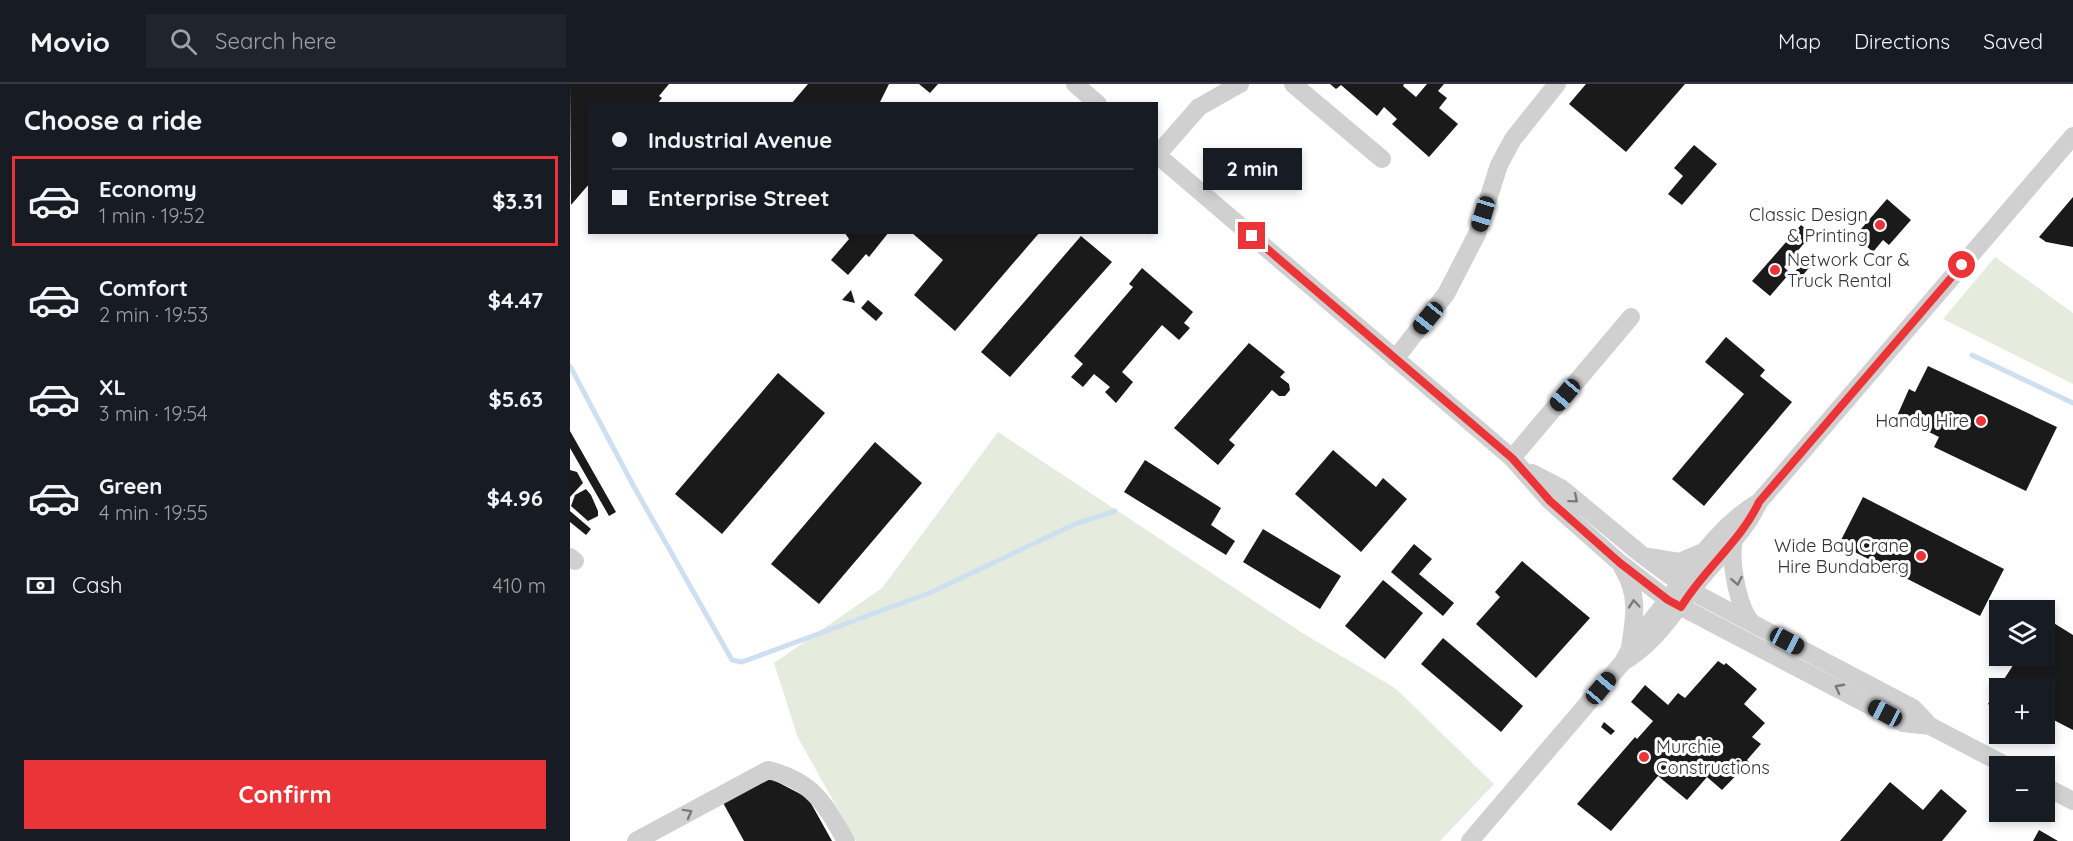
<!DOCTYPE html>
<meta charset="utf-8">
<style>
:root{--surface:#171b24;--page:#20242c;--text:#f1f3f6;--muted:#9ea1a6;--line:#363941;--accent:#eb3437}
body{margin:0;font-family:Quicksand,sans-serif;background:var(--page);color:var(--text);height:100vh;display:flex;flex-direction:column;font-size:22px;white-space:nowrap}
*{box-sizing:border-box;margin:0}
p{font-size:20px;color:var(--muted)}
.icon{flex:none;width:33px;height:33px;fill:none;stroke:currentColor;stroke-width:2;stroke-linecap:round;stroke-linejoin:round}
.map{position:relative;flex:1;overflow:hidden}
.side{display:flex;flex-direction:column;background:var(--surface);width:570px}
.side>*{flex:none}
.hud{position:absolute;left:18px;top:18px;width:570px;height:132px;border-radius:0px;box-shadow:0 3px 9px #0003;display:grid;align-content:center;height:132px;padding:0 24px;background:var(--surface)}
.tools{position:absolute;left:1419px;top:516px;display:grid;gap:12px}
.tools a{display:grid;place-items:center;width:66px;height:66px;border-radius:0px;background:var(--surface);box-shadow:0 3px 9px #0003;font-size:30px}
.end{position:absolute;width:27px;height:27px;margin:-14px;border:8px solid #eb3437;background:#fff;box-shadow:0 0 0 3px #fff}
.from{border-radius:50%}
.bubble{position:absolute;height:42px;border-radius:0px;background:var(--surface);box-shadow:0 3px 9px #0003;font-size:20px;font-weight:800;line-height:42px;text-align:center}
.car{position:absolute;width:18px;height:36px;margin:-18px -9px;border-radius:8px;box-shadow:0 0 4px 2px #0007;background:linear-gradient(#222 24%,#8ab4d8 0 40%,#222 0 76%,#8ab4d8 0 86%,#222 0)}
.hud b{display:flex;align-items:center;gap:21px;height:57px;font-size:22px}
.hud b+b{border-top:2px solid var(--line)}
.hud i{width:15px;height:15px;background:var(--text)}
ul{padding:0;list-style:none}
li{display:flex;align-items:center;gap:18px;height:90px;margin:0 12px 9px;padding:0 12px;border:3px solid transparent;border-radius:0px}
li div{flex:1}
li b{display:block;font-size:22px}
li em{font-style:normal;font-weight:800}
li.current{border-color:var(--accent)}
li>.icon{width:54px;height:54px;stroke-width:1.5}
h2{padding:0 24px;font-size:27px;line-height:72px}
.pay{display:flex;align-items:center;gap:15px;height:66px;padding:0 24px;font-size:22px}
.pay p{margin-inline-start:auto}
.cta{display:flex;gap:12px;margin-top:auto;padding:12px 24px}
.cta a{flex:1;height:69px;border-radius:0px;background:var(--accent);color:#fff;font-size:24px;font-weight:800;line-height:69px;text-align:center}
header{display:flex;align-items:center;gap:36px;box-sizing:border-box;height:84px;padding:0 30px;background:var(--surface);border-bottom:2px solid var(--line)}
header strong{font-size:28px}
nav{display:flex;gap:33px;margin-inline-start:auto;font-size:21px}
.search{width:420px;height:54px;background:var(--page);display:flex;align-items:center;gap:15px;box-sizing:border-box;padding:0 21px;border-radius:0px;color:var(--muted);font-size:22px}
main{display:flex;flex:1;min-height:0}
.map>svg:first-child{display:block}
.green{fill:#e5ecde}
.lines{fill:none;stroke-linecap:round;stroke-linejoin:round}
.stream{stroke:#cee0ef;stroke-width:5}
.building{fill:#1a1a1a}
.minor{stroke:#d0d0d0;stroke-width:18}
.oneway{stroke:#7a7a7a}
.route{stroke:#eb3437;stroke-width:8}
.poi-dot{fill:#eb3437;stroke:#fff;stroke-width:2}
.labels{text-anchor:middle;stroke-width:6;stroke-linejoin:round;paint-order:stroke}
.poi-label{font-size:18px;fill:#333;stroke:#fff;text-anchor:end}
</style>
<header>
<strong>Movio</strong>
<div class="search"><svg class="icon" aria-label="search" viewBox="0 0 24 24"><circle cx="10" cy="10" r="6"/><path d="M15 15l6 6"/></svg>Search here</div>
<nav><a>Map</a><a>Directions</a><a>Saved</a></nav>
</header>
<main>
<section class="side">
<h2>Choose a ride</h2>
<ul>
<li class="current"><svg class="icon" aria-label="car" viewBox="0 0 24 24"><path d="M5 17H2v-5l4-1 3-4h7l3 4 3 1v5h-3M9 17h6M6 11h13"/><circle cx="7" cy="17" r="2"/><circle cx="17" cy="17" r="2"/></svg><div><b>Economy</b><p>1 min · 19:52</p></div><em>$3.31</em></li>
<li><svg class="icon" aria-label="car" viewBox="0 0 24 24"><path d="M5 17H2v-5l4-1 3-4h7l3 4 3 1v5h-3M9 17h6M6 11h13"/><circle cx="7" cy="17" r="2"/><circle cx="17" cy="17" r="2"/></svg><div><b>Comfort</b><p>2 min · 19:53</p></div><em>$4.47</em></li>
<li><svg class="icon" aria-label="car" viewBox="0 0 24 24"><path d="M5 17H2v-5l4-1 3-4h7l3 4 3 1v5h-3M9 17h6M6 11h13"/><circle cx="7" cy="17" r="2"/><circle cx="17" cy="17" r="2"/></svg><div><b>XL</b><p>3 min · 19:54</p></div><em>$5.63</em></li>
<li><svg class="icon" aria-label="car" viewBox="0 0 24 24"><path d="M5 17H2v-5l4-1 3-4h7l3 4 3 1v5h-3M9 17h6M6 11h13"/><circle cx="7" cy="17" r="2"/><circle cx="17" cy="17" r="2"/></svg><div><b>Green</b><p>4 min · 19:55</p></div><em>$4.96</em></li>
</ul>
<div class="pay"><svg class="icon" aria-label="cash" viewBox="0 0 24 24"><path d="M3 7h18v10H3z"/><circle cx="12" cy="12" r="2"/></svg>Cash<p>410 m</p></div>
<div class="cta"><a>Confirm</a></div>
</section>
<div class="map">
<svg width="1503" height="757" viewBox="0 0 1503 757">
<rect width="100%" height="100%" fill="#fff"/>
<path class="green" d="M 1425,173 L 1503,229 L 1503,300 L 1373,235 Z
M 428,348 L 734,550 L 825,604 L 924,700 L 870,757 L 286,757 L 228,654 L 204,579 L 312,504 Z"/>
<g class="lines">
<path class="stream" d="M 1402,271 L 1503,319
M 0,282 L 63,401 L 162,576 L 172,578 L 362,508 L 505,440 L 545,427"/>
</g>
<path class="building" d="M 0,0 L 99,0 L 89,12 L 92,14 L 87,20 L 20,20 L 20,99 L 1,121 Z
M 238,0 L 319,0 L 309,20 L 221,20 Z
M 349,0 L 368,0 L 360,9 Z
M 760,0 L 834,0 L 833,2 L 846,13 L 857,0 L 874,0 L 868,7 L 877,14 L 869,24 L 888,40 L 859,73 L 822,40 L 827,35 L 814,23 L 807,32 L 771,1 L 766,5 Z
M 1016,0 L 1115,0 L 1056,68 L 999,20 Z
M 1124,61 L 1147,80 L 1112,121 L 1098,110 L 1113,92 L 1104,84 Z
M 1503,113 L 1503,163 L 1476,158 L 1469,153 Z
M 1317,115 L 1341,136 L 1319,161 L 1313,156 L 1303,168 L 1285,152 Z
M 1231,141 L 1242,150 L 1214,183 L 1220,189 L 1200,212 L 1182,197 Z
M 274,148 L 319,148 L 299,173 L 296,170 L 278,191 L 261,176 L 279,155 Z
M 341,148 L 470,148 L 385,247 L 344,211 L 373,176 Z
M 511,152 L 542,178 L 440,293 L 411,268 Z
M 1237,174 L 1243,179 L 1228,197 L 1222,191 Z
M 572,184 L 623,228 L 614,239 L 620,244 L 609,256 L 592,241 L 552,288 L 563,298 L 546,319 L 535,308 L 540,303 L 524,290 L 513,303 L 501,293 L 513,280 L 504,272 L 563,203 L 559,200 Z
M 281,206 L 285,219 L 272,216 Z
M 298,216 L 313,229 L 306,237 L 291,224 Z
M 1156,253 L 1195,286 L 1190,292 L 1222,318 L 1134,422 L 1102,395 L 1174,310 L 1135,278 Z
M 679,259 L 715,288 L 710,293 L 719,300 L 720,306 L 715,312 L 709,312 L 702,306 L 659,356 L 665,361 L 648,381 L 604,344 Z
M 1358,282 L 1487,343 L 1456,407 L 1364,363 L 1369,353 L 1327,332 L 1339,305 L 1345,308 Z
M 208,289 L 255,329 L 152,450 L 105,410 Z
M 0,347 L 46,428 L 39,432 L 0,364 Z
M 305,358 L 352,399 L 249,520 L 201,480 Z
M 763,366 L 806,403 L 813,394 L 837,415 L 791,468 L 725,410 Z
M 575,376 L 651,424 L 641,441 L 665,457 L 656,471 L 554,408 Z
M 0,386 L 7,388 L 13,399 L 0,413 Z
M 16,405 L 21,411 L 28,427 L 28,432 L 18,437 L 1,422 L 5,411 Z
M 1293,413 L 1434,485 L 1410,532 L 1269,460 Z
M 0,427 L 21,445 L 16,451 L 0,438 Z
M 693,445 L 771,492 L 750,525 L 673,478 Z
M 844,460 L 862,475 L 849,490 L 884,519 L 873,532 L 821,488 Z
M 952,477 L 1020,534 L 966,594 L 906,540 L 930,513 L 925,508 Z
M 813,496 L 853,529 L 815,575 L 775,542 Z
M 1474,533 L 1503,551 L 1503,646 L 1474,631 L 1474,604 L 1430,604 L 1430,628 L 1418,620 L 1449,572 L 1474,572 Z
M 873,554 L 953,622 L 931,648 L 851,580 Z
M 1148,577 L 1154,581 L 1156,579 L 1187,605 L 1174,620 L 1195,639 L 1182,653 L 1191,660 L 1177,676 L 1179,678 L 1152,706 L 1137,693 L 1117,716 L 1088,692 L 1041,747 L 1007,720 L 1065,653 L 1067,655 L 1083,637 L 1061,618 L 1075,601 L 1098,621 L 1108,609 L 1115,614 Z
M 1034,638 L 1045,647 L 1041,651 L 1031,643 Z
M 196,692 L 238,714 L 262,757 L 174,757 L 152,717 Z
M 1320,698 L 1353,726 L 1371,705 L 1397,727 L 1372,757 L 1270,757 Z
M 1469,746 L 1488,757 L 1463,757 Z"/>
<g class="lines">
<path class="minor" d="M 505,0 L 528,20
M 723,0 L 812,75
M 586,70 L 942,374 L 980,417 L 1050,479 L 1098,516 L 1333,639 L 1360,642 L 1437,682
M 587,71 L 629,23 L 670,0
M 825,275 L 876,210 L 907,150 L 929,81 L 943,55 L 987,0
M 942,374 L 1061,233
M 962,389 L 991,404 L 1072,471 L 1121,507 L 1343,624 L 1360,642
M 1165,453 C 1158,473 1168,524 1182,539
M 0,473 L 5,477
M 1079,473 L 1109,478 L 1133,468
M 1052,483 C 1069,509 1065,533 1060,563
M 1053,578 C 1088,557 1103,528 1128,498 C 1149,472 1175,448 1189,418 L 1503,52
M 1474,702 L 1503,717
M 66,757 L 198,686 C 243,697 255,720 276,757
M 900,757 L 1053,578 C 1064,555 1081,538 1096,518 C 1123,483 1150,440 1189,418"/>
</g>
<defs><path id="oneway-chevron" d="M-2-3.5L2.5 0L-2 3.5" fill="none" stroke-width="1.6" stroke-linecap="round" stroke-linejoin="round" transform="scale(1.5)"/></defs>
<g class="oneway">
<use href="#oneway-chevron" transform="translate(1004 415) rotate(40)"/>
<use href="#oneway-chevron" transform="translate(1167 497) rotate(79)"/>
<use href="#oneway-chevron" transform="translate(1064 520) rotate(-95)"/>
<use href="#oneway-chevron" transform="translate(1269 604) rotate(-152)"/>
<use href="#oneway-chevron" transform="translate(118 729) rotate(-29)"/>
</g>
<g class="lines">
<path class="route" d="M 682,152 L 942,374 L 980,417 L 1050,479 L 1098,516 L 1111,523 C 1134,485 1171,457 1189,418 L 1392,181"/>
</g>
<g class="poi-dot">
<circle cx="1310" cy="141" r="6"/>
<circle cx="1205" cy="186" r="6"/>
<circle cx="1411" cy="337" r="6"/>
<circle cx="1351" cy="472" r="6"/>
<circle cx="1074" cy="673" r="6"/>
</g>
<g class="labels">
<g class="poi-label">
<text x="1298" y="137">Classic Design<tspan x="1298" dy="21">&amp; Printing</tspan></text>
<text x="1217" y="182" text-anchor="start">Network Car &amp;<tspan x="1217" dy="21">Truck Rental</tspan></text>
<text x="1399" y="343">Handy Hire</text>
<text x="1339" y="468">Wide Bay Crane<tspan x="1339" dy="21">Hire Bundaberg</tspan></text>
<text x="1086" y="669" text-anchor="start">Murchie<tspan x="1086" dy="21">Constructions</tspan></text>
</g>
</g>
</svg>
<div class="tools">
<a><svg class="icon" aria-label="layers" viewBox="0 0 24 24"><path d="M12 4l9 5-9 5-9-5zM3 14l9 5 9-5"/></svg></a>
<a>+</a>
<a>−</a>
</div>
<i class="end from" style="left:1392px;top:181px"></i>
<i class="end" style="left:682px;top:152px"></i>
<div class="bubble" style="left:633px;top:64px;width:99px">2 min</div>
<i class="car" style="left:913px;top:130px;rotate:197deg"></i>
<i class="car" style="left:858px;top:234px;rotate:219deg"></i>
<i class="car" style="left:995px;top:311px;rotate:220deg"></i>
<i class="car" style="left:1217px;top:557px;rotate:118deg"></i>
<i class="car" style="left:1031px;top:604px;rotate:40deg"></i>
<i class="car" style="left:1315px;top:629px;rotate:298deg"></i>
<div class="hud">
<b><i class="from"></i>Industrial Avenue</b>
<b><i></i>Enterprise Street</b>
</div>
</div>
</main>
